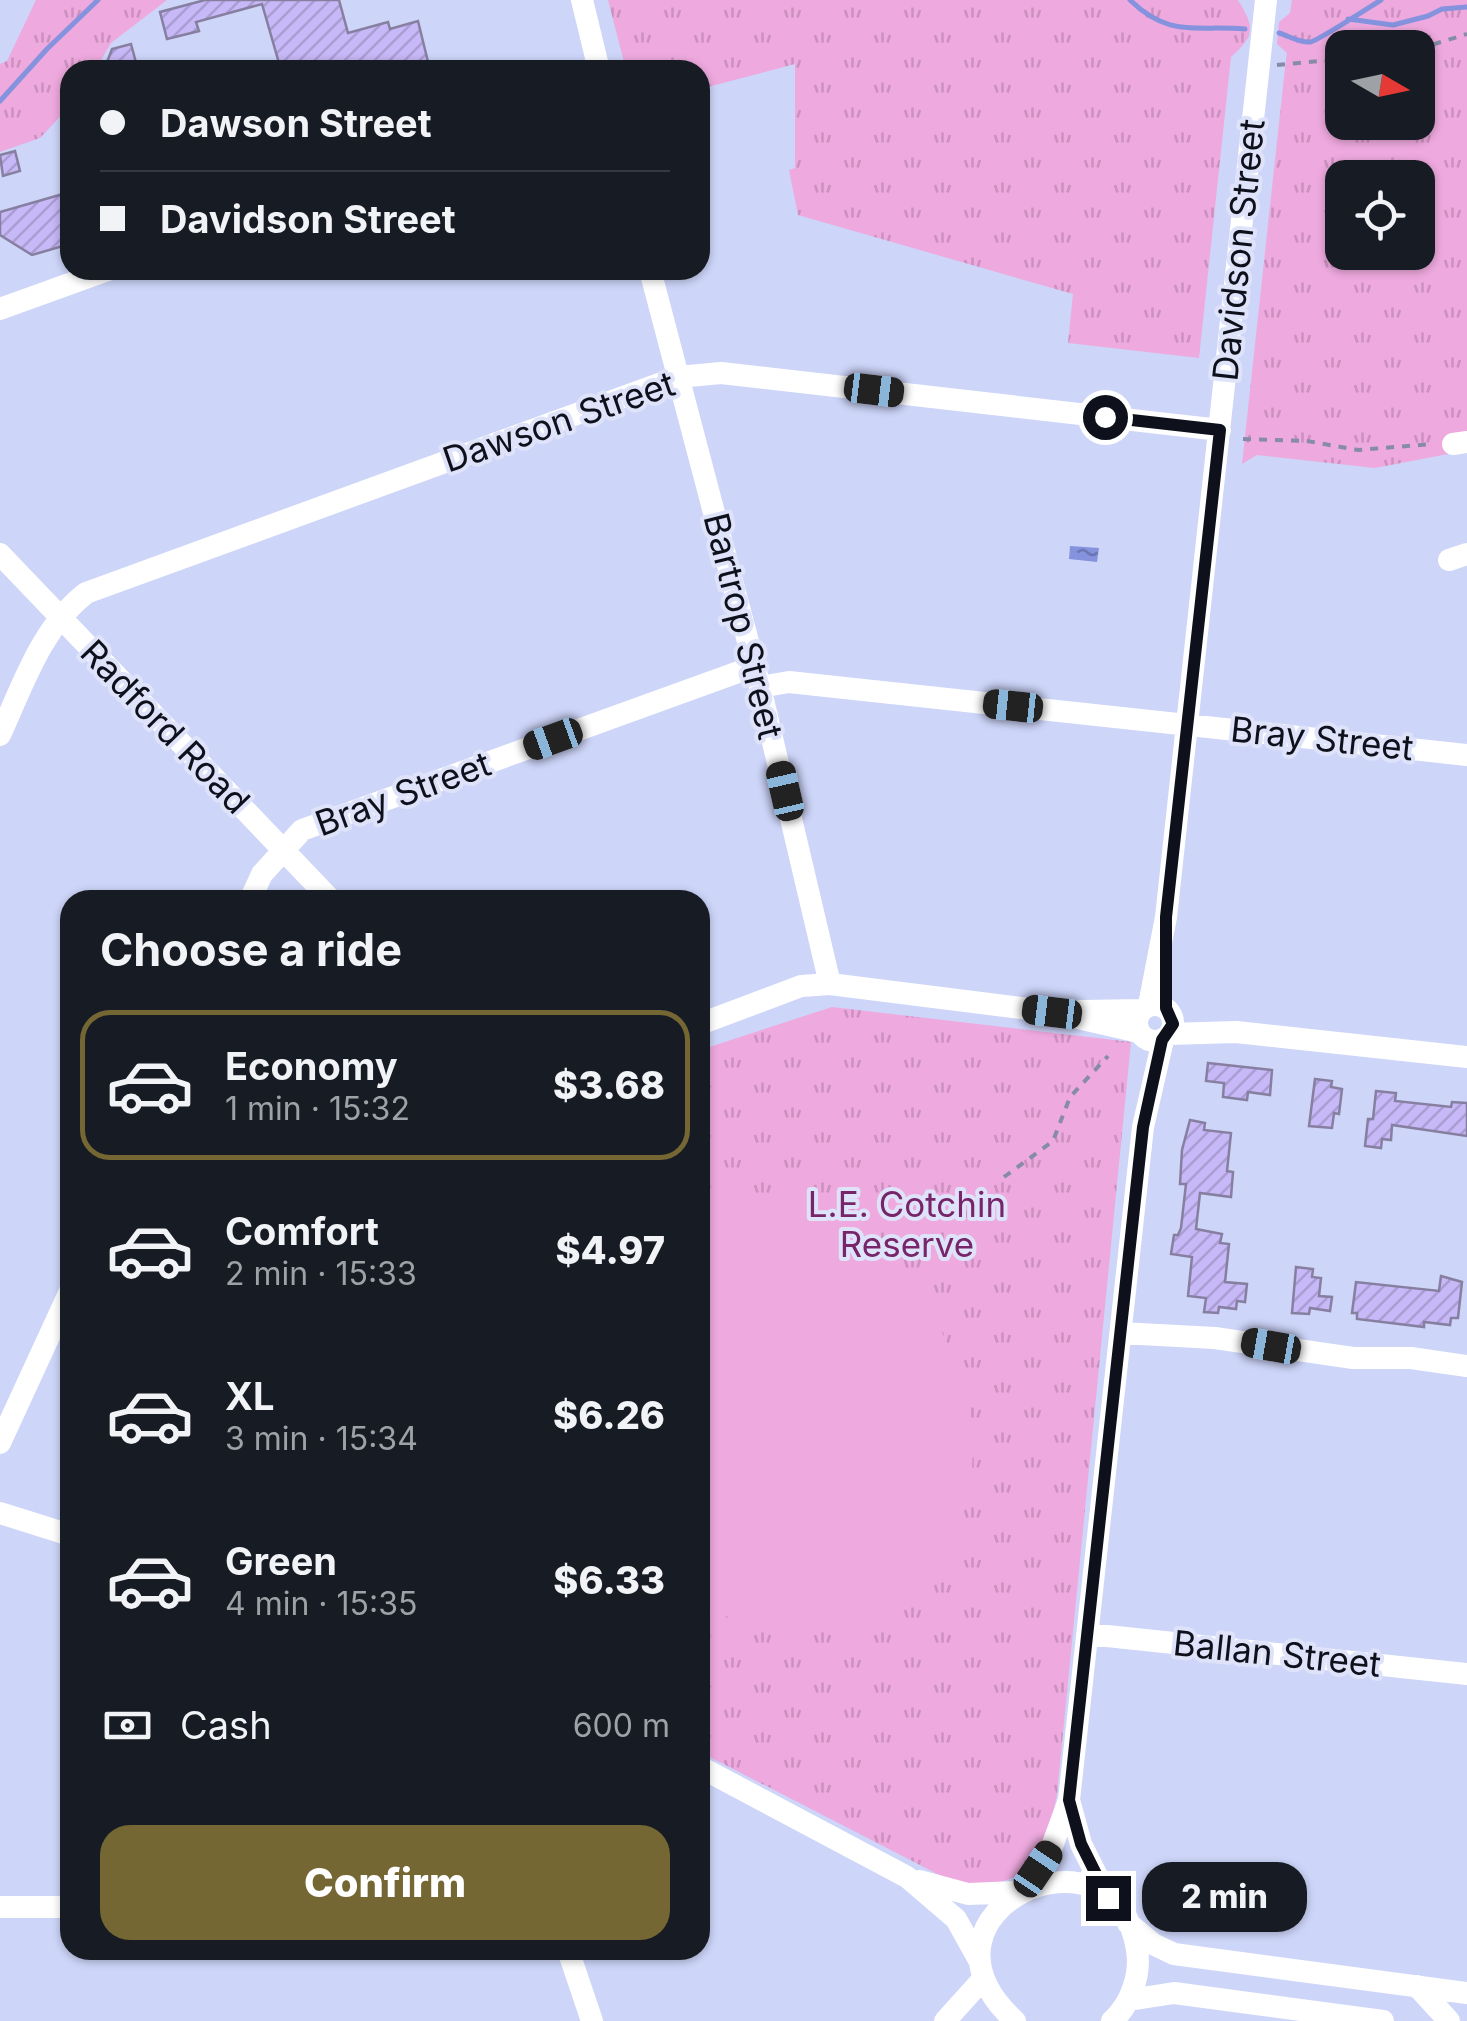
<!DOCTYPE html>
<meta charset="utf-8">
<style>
:root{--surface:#171b24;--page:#242831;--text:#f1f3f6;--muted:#9ea1a6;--line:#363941;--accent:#746734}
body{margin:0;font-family:Inter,sans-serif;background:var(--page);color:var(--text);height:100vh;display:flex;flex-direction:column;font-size:38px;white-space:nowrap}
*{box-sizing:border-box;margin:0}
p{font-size:32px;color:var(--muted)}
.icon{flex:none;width:55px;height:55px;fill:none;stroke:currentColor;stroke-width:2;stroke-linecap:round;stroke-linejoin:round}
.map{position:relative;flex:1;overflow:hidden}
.drawer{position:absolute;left:60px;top:890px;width:650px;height:1070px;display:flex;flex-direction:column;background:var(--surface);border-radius:30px;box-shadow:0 2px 8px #0004}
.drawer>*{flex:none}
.top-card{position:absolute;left:60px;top:60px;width:650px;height:220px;border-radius:30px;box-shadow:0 2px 8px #0004;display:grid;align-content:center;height:220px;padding:0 40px;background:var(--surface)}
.needle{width:65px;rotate:99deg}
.controls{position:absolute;left:1325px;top:30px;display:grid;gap:20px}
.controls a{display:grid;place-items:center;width:110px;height:110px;border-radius:20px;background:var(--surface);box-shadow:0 2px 8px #0004;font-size:50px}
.end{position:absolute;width:45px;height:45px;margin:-22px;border:12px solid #0e101c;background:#fff;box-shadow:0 0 0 5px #fff}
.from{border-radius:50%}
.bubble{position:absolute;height:70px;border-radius:30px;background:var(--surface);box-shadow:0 2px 8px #0004;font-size:32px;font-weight:800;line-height:70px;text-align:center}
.car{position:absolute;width:30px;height:60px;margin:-30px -15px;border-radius:12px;box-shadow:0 0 8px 2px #0007;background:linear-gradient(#222 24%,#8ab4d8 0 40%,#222 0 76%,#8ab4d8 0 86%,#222 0)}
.top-card b{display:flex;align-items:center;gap:35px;height:95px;font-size:38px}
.top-card b+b{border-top:2px solid var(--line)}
.top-card i{width:25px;height:25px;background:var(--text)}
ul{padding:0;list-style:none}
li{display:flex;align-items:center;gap:30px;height:150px;margin:0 20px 15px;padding:0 20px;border:5px solid transparent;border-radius:30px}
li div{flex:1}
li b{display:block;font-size:38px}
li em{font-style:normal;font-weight:800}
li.selected{border-color:var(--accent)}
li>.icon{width:90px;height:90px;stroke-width:1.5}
h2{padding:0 40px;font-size:45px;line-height:120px}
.pay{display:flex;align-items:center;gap:25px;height:110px;padding:0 40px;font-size:38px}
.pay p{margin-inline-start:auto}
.primary-button{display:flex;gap:20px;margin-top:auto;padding:20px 40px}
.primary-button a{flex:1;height:115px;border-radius:30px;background:var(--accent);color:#fff;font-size:40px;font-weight:800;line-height:115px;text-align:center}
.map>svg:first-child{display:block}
.grass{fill:url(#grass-tufts);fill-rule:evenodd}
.pitch{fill:#eea9de}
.water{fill:url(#water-ripples)}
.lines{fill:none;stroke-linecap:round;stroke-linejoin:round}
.stream{stroke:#8592dd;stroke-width:5}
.building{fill:url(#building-hatch);stroke:#877fa0;stroke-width:2.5}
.path{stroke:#868ca7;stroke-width:4;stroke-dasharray:8 8;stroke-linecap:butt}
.minor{stroke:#fff;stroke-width:22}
.route{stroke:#0e101c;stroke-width:12}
.labels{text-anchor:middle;stroke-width:8;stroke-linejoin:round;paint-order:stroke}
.street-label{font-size:35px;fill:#0e101c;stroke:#dee3f9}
.park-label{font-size:35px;fill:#772469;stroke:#dee3f9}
</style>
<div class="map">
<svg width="1467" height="2021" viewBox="0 0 1467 2021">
<defs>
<pattern id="grass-tufts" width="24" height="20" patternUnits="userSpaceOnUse" patternTransform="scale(2.5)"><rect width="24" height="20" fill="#eea9de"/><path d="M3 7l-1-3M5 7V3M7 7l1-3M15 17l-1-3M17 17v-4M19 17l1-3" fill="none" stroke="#cb90be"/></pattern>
<pattern id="water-ripples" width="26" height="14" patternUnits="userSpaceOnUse" patternTransform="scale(2.5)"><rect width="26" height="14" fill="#8592dd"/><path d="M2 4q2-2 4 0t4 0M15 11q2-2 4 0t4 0" fill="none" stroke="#6b76b2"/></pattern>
<pattern id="building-hatch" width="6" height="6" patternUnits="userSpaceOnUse" patternTransform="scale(2.5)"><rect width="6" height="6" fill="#c7b8f7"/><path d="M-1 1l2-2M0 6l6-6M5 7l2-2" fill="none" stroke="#aa9dd3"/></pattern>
</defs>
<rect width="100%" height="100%" fill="#cdd5f9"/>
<path class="grass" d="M 36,0 L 167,0 L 111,43 L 95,70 L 70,70 L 70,106 L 40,138 L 0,152 L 0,64 L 7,61 Z
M 608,0 L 1238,0 C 1255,27 1255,36 1231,57 L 1199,358 L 1068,343 L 1073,294 L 798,215 L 789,170 L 795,168 L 795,64 L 700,89 L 700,70 L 626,70 Z
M 1292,0 L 1467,0 L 1467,433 L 1446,435 L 1448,454 L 1375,468 L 1257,455 L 1242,464 L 1285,68 L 1287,53 L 1277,44 L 1279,22 L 1290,13 ZM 1342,48 L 1418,48 L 1418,122 L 1342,122 ZM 1342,178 L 1418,178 L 1418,252 L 1342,252 Z
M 832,1007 L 1131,1042 L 1057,1794 C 1045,1860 1025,1895 951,1881 L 700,1752 L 700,1050 Z"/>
<path class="pitch" d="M 738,1199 C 965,1196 1079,1564 839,1625 C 793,1637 740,1629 700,1602 L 700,1207 Z"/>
<path class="water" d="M 1070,546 L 1099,548 L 1097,562 L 1069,559 Z"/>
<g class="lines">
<path class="stream" d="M 1130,0 C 1169,38 1195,25 1245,29
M 1348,19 L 1393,25 L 1428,16 L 1442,9 L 1467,7
M 1279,33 C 1289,36 1300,43 1310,42 C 1316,42 1371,6 1381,0
M 0,101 L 47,49 L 98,0"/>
</g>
<path class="building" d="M 205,0 L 339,0 L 348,33 L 388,22 L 390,29 L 418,21 L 430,70 L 281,70 L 262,4 L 196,22 L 199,31 L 167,39 L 160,12 Z
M 131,44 L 138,70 L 104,70 L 112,49 Z
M 15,151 L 20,171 L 3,176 L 0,155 Z
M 70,192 L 70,227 L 65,229 L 70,244 L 32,255 L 0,235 L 0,212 Z
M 1208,1063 L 1272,1070 L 1270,1095 L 1248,1092 L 1247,1100 L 1223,1097 L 1224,1083 L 1206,1081 Z
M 1315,1079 L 1332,1081 L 1331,1087 L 1342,1089 L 1339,1114 L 1334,1113 L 1332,1128 L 1309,1126 Z
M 1376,1091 L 1396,1093 L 1395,1101 L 1451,1107 L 1452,1102 L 1467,1103 L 1467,1136 L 1392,1125 L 1391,1140 L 1382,1139 L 1381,1148 L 1365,1146 L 1368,1119 L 1373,1119 Z
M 1190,1120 L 1205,1123 L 1204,1130 L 1231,1133 L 1227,1171 L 1233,1172 L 1231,1197 L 1200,1193 L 1196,1229 L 1222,1234 L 1220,1243 L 1229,1244 L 1225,1282 L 1247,1284 L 1245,1302 L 1237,1301 L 1236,1309 L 1219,1307 L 1218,1313 L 1204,1312 L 1206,1298 L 1188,1296 L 1192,1257 L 1171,1254 L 1174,1235 L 1178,1235 L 1181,1228 L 1186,1184 L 1180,1184 L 1182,1150 Z
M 1296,1267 L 1313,1269 L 1312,1277 L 1321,1278 L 1319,1296 L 1332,1297 L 1330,1311 L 1310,1308 L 1309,1314 L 1292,1313 Z
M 1441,1276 L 1462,1282 L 1458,1318 L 1451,1318 L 1450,1325 L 1424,1322 L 1424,1327 L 1357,1319 L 1357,1313 L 1352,1313 L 1356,1282 L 1439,1291 Z"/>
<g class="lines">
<path class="path" d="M 1418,49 L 1467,34
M 1277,65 L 1342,59
M 1243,439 L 1307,441 L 1358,450 L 1432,444
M 1004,1177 L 1053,1141 L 1070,1097 L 1108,1056"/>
<path class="minor" d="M 582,0 L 599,70
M 650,270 L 760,687 L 830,984
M 0,309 L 108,270
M 1453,444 L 1467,442
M 0,554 L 331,900
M 1449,560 L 1467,554
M 760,687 L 789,682 L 1467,755
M 0,735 C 23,685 41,628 86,593 L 678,377 L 721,373 L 1220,430
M 250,900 L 262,874 L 302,830 L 755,666
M1137 1023a18 18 0 1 1 36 0a18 18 0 1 1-36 0Z
M 1149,1005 L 1166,917 L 1266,0
M 1081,1011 L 1142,1010
M 700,1024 L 801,986 L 830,984 L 1052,1012 L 1139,1032
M 1169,1034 L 1236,1032 L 1467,1057
M 1121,1333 L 1215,1338 L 1353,1358 L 1411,1358 L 1467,1366
M 0,1443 L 70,1291
M 0,1513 L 70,1535
M 1088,1634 L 1467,1674
M 700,1767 L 907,1877 L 956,1919 L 980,1962
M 1069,1800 L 1081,1844 L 1108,1898
M 920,1881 L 968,1894 L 1016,1892
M 1025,1888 L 1051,1849 L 1069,1800 L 1143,1127 L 1163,1040
M 0,1907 L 70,1907
M 1128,1923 L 1153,1944 L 1174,1954 L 1467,1993
M 568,1950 L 592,2021
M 1417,1986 L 1449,2021
M 1129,2000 L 1174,1993 L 1383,2021
M 945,2021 L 982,1980
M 1015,2021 C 895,1911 1116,1811 1137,1950 C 1141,1975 1131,2004 1112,2021"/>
</g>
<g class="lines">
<path class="route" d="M 1105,417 L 1220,430 L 1166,917 L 1166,1008 L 1173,1024 L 1162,1040 L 1143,1127 L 1069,1800 L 1081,1844 L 1108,1898"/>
</g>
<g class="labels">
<g class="street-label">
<text transform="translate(1239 250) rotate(-84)" y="12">Davidson Street</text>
<text transform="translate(559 422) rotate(-19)" y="12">Dawson Street</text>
<text transform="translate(743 626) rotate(76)" y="12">Bartrop Street</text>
<text transform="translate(165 727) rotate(46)" y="12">Radford Road</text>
<text transform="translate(1322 739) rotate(6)" y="12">Bray Street</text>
<text transform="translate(403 794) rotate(-20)" y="12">Bray Street</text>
<text transform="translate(1277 1654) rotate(6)" y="12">Ballan Street</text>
</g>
<g class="park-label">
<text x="907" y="1217">L.E. Cotchin<tspan x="907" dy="40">Reserve</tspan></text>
</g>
</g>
</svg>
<div class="controls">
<a><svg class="needle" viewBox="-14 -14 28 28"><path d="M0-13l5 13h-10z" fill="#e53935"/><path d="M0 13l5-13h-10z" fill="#9ea1a6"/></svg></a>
<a><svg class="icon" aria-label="locate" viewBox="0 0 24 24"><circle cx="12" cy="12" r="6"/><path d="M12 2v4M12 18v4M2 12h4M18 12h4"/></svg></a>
</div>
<i class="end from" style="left:1105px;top:417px"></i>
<i class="end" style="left:1108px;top:1898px"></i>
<div class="bubble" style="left:1142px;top:1862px;width:165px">2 min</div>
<i class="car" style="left:874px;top:390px;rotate:97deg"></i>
<i class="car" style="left:1013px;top:706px;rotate:276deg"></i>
<i class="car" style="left:553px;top:739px;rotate:250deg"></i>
<i class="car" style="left:785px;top:791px;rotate:347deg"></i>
<i class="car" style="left:1052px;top:1012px;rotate:277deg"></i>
<i class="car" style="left:1271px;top:1346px;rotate:280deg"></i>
<i class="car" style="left:1038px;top:1869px;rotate:34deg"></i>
<div class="top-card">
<b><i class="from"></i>Dawson Street</b>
<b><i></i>Davidson Street</b>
</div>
<section class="drawer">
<h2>Choose a ride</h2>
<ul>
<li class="selected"><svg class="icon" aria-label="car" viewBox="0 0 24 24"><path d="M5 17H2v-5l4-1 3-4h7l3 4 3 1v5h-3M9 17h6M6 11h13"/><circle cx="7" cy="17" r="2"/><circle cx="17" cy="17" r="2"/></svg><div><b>Economy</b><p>1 min · 15:32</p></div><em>$3.68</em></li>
<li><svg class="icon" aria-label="car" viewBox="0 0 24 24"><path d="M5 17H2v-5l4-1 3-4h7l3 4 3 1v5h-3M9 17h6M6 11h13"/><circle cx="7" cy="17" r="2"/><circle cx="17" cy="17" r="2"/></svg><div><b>Comfort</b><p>2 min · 15:33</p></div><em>$4.97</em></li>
<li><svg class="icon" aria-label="car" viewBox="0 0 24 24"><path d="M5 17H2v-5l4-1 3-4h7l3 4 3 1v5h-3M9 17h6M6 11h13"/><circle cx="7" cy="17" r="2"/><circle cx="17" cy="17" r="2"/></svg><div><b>XL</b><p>3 min · 15:34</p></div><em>$6.26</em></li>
<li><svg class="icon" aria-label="car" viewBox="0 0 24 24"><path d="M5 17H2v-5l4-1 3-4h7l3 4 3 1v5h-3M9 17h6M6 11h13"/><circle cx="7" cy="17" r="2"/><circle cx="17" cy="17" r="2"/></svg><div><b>Green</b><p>4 min · 15:35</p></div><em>$6.33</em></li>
</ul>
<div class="pay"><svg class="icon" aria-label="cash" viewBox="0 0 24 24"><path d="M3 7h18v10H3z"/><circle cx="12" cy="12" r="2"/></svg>Cash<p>600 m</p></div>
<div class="primary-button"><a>Confirm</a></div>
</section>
</div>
